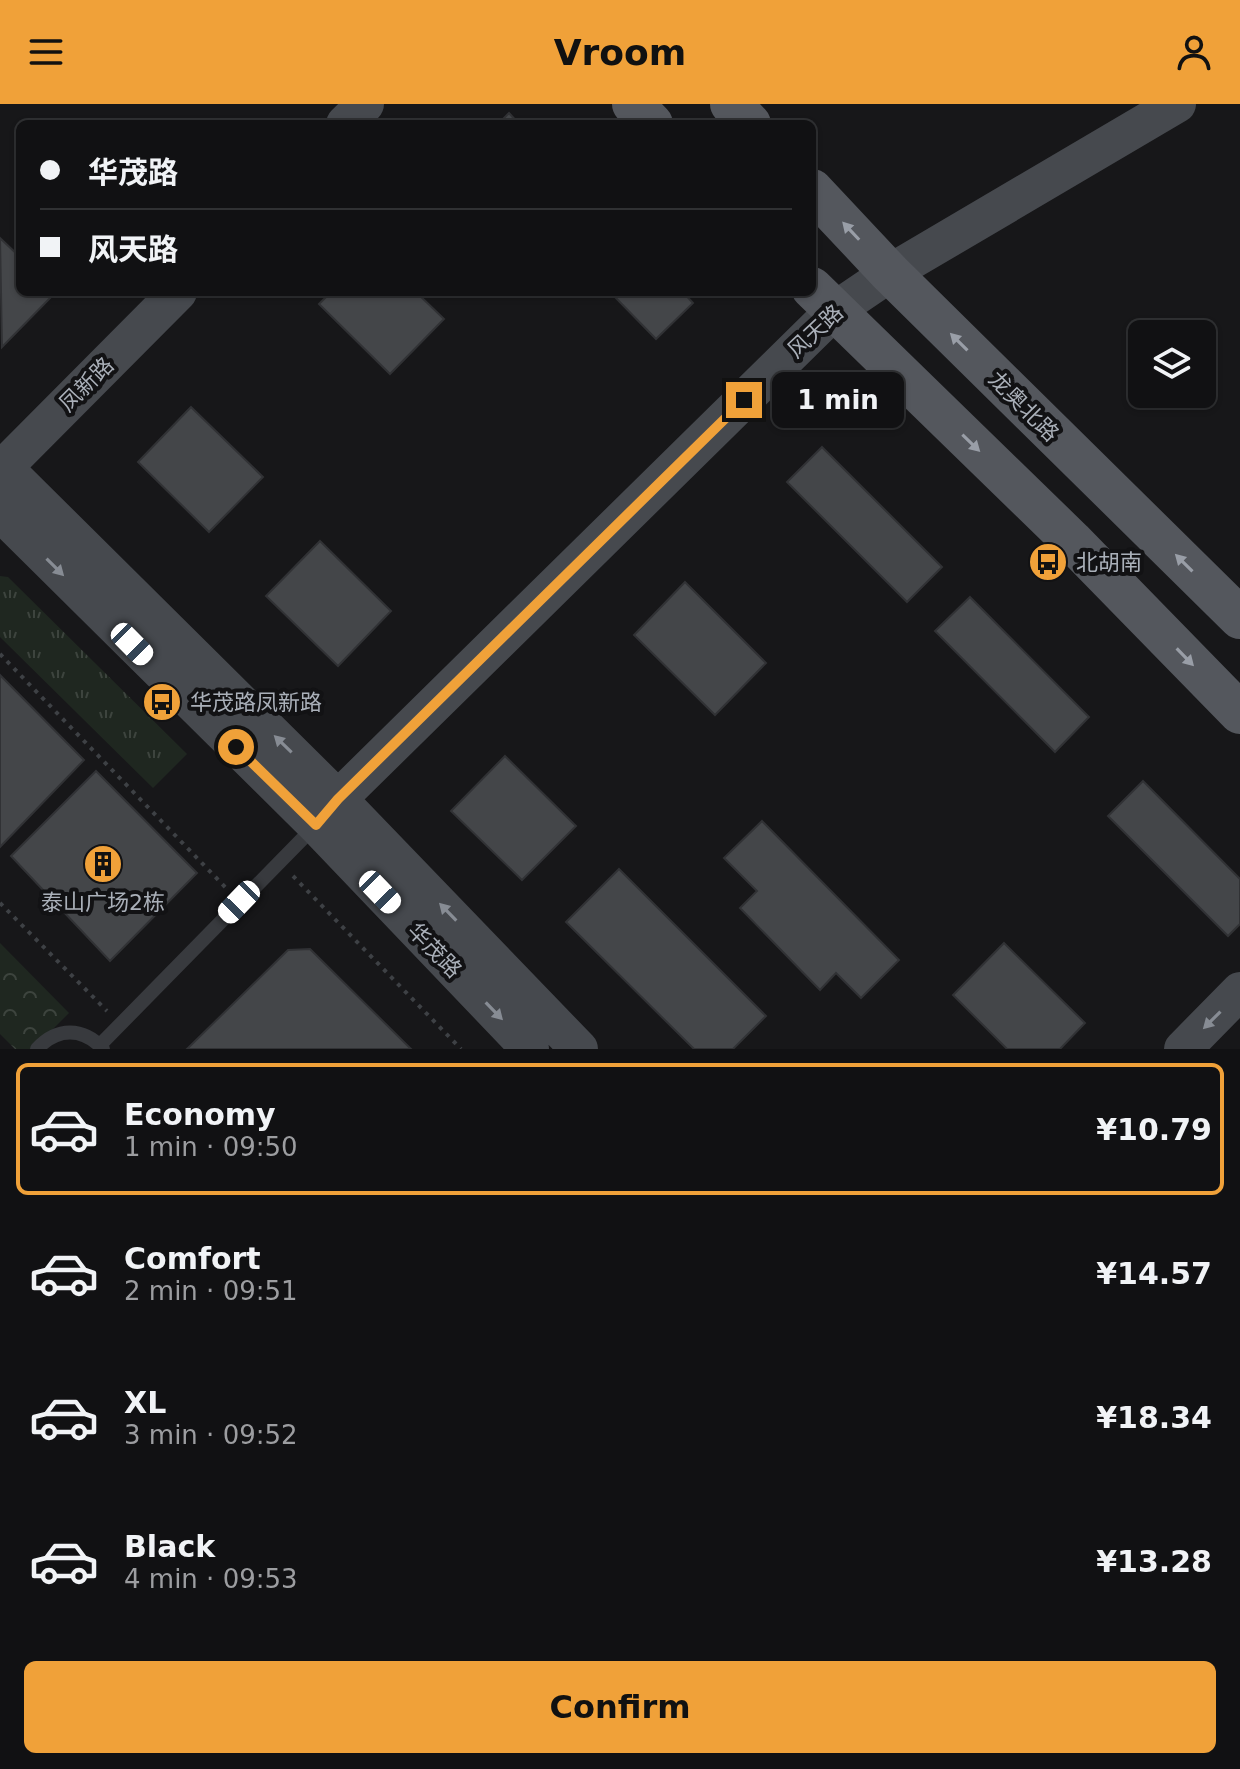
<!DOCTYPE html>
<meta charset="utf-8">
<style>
:root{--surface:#111113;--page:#1e1f21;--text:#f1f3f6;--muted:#9c9da0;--line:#303133;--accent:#f0a139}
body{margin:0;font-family:"DejaVu Sans","Noto Sans SC",sans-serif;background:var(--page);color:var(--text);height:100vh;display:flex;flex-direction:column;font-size:30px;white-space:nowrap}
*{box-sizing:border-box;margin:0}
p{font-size:26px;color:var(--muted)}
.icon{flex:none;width:44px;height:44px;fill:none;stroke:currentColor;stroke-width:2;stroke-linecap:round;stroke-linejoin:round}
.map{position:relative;height:945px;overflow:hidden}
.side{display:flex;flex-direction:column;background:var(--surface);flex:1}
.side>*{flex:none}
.top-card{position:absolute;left:16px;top:16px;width:800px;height:176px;border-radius:12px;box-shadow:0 2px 6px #0004,0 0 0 2px var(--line);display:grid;align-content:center;height:176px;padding:0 24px;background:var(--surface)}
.fabs{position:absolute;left:1128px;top:216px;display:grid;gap:16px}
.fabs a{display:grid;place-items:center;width:88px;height:88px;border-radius:12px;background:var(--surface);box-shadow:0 2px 6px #0004,0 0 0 2px var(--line);font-size:40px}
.end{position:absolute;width:36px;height:36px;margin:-18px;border:10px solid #f0a139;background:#111;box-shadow:0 0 0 4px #111}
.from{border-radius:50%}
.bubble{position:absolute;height:56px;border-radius:12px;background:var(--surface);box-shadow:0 2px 6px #0004,0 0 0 2px var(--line);font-size:26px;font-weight:700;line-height:56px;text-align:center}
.car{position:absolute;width:24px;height:48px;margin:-24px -12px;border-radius:10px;box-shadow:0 0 6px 2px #0007;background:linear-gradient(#fff 24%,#345 0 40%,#fff 0 76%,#345 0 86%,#fff 0)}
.top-card b{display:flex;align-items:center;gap:28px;height:76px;font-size:30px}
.top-card b+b{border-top:2px solid var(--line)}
.top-card i{width:20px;height:20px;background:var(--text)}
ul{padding:14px 0 0;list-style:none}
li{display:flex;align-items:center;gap:24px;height:132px;margin:0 16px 12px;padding:0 8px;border:4px solid transparent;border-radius:12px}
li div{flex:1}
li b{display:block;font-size:30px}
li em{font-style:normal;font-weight:700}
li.active{border-color:var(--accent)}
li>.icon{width:72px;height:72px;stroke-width:1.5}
.cta{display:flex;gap:16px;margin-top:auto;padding:16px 24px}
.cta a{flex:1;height:92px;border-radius:12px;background:var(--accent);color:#111;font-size:32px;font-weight:700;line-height:92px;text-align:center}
header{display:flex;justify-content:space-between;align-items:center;height:104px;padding:0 24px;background:var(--accent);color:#111;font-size:36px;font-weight:700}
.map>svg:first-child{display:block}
.grass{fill:url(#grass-tufts)}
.park{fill:url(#park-crowns)}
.building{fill:#444649;stroke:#313235;stroke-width:2}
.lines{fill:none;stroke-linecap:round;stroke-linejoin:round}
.path{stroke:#3e4145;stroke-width:4;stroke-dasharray:4 6;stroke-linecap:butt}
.lane{stroke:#383a3e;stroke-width:14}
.secondary{stroke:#46494e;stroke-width:38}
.primary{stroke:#54575d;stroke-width:42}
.oneway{fill:#999ea7}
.oneway2{fill:#878c94}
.route{stroke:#f0a139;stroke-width:10}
.labels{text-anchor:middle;stroke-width:8;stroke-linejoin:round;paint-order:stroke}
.street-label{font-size:22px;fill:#aab0b9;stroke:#121214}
.poi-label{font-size:22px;fill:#aab0b9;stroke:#121214;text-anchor:start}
</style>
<header><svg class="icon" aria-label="menu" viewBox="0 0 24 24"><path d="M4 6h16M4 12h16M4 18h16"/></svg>Vroom<svg class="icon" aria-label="person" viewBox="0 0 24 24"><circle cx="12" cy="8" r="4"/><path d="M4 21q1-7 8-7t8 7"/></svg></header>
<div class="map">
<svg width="1240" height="945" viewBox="0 0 1240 945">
<defs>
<pattern id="grass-tufts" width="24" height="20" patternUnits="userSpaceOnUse" patternTransform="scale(2)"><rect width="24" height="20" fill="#1f2720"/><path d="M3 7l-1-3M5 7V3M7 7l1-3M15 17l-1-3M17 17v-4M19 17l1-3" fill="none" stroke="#3d443e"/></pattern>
<pattern id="park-crowns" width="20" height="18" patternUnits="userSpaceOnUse" patternTransform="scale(2)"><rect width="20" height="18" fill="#1f2720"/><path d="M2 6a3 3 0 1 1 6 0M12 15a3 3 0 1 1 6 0" fill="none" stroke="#3d443e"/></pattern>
</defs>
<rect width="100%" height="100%" fill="#171719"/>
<path class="grass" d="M 0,472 L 8,473 L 187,650 L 153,684 L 0,533 Z"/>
<path class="park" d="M 0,839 L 69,909 L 33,945 L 15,945 L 0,930 Z"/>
<path class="building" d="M 509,9 L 519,20 L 498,20 Z
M 0,134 L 20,153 L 20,188 L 56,188 L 2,243 Z
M 331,188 L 416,188 L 444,215 L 390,270 L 319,200 Z
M 610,188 L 683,188 L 693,199 L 656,235 Z
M 191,303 L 263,373 L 209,428 L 138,358 Z
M 822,343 L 942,463 L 907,498 L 787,378 Z
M 320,437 L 391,507 L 338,562 L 266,492 Z
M 685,478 L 766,559 L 715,611 L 634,531 Z
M 970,493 L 1089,613 L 1055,648 L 935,527 Z
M 0,571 L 84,656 L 0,743 Z
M 505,652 L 576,722 L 522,776 L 451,707 Z
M 96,667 L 197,769 L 110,857 L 11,752 Z
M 1143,677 L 1240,775 L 1240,820 L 1228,832 L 1108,712 Z
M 762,717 L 899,856 L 861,894 L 836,869 L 820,886 L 740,804 L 757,787 L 724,754 Z
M 619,765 L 766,912 L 733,945 L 694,945 L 566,818 Z
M 1004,839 L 1085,919 L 1060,945 L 1007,945 L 953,891 Z
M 310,845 L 411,945 L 187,945 L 288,846 Z"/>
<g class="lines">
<path class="path" d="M 0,550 L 226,784
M 293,772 L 461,945
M 0,799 L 107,907"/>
<path class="lane" d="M 100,941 L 315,722
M 37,945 C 57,923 83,923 103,945"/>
<path class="secondary" d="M 345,20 L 365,0
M 0,360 L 338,695 L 579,945
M 0,375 L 4,363 L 178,188
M 0,408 L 316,721 L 530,945
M 338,695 L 834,207 L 890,169 L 1177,0
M 1183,945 L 1240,887"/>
<path class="primary" d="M 633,0 L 652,20
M 731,0 L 750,20
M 812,86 L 890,169 L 1240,514
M 812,184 L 1072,437 L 1240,609"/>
</g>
<defs><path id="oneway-solid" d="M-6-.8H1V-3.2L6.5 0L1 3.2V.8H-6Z" transform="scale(2)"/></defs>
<g class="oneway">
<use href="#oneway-solid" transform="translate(851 127) rotate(-133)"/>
<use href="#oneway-solid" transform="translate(959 238) rotate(-135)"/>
<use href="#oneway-solid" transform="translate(971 339) rotate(44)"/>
<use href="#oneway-solid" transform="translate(1184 459) rotate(-135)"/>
<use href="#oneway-solid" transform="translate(1185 553) rotate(46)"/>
</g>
<g class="oneway2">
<use href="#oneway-solid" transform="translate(55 463) rotate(45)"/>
<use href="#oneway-solid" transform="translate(283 640) rotate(-136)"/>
<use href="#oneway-solid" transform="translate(448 808) rotate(-134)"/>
<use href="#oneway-solid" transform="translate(494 907) rotate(46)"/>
<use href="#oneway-solid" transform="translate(1212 916) rotate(135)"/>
</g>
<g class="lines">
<path class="route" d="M 236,643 L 316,721 L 338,695 L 744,296"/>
</g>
<defs>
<symbol id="bus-disc" viewBox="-11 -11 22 22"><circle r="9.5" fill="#f0a139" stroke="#121214"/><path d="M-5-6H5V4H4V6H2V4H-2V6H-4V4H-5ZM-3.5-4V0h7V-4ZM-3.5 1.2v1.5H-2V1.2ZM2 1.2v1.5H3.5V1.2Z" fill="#111"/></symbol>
<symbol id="building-disc" viewBox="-11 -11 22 22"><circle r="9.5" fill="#f0a139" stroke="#121214"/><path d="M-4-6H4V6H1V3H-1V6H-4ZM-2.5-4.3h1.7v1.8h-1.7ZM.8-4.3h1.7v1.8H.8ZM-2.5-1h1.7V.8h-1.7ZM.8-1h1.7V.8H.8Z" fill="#111"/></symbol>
</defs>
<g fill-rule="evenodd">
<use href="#bus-disc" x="1026" y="436" width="44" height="44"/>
<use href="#bus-disc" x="140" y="576" width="44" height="44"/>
<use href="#building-disc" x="81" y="738" width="44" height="44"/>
</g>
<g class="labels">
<g class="street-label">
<text transform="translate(815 227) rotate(-43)" y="8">风天路</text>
<text transform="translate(86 280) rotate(-45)" y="8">凤新路</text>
<text transform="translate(1024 302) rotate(45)" y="8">龙奥北路</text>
<text transform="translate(435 846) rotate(46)" y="8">华茂路</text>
</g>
<g class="poi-label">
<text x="1076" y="466">北胡南</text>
<text x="190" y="606">华茂路凤新路</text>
<text x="103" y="806" text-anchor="middle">泰山广场2栋</text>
</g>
</g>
</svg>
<div class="fabs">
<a><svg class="icon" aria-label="layers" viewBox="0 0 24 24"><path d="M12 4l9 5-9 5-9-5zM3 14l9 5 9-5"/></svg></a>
</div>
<i class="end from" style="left:236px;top:643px"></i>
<i class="end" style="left:744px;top:296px"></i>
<div class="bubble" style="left:772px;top:268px;width:132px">1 min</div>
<i class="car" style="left:132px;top:540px;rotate:135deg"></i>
<i class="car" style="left:380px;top:788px;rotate:136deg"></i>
<i class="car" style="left:239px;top:798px;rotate:224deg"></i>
<div class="top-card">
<b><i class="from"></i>华茂路</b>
<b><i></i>风天路</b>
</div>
</div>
<section class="side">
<ul>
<li class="active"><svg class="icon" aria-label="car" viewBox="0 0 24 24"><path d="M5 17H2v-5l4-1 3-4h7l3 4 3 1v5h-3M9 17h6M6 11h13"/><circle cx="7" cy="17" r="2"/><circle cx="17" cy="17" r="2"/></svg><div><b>Economy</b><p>1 min · 09:50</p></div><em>¥10.79</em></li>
<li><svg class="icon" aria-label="car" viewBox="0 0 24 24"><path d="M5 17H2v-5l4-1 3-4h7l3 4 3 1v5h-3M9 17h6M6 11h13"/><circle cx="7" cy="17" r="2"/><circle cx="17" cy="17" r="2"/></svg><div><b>Comfort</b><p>2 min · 09:51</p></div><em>¥14.57</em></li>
<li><svg class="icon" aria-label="car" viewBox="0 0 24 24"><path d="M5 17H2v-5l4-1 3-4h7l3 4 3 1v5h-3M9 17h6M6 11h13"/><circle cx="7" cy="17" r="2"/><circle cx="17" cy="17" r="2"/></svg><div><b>XL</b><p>3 min · 09:52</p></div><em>¥18.34</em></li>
<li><svg class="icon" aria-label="car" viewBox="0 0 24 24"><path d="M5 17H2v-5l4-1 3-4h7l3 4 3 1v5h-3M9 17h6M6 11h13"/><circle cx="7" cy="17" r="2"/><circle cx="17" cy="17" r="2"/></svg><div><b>Black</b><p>4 min · 09:53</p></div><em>¥13.28</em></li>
</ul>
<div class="cta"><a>Confirm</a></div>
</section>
